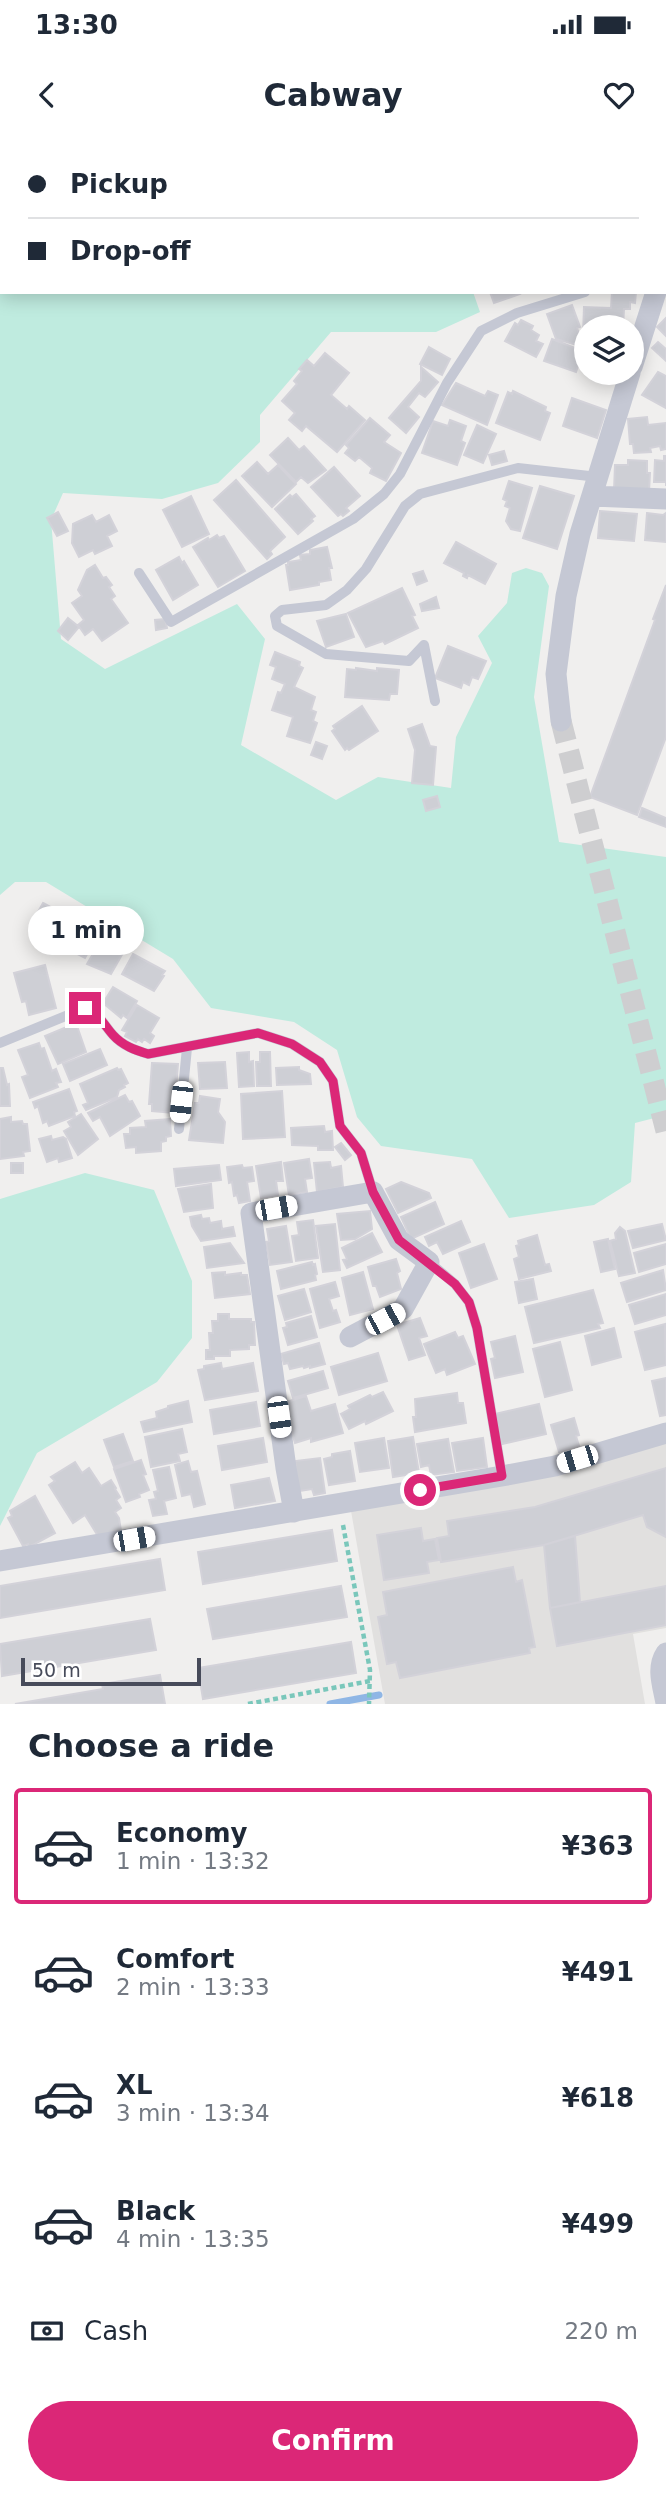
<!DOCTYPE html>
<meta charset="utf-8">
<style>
:root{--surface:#fff;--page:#f2f2f3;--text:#1f2937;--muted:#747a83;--line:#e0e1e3;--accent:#db2777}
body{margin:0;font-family:"DejaVu Sans",sans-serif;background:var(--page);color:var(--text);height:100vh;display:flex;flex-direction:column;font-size:26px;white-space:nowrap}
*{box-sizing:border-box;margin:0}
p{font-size:23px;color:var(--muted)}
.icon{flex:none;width:38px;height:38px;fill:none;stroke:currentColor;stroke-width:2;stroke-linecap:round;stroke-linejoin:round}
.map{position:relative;height:1564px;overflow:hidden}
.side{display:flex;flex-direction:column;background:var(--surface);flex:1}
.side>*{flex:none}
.guide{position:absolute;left:0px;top:0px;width:667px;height:154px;box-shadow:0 4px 18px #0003;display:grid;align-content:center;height:154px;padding:0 28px;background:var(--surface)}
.tools{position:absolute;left:574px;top:175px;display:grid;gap:14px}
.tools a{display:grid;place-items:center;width:70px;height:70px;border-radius:50%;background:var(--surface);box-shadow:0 4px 18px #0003;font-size:35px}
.scale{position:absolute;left:21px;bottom:18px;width:180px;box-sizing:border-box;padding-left:7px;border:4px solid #474b5a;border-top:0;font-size:19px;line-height:24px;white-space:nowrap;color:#474b5a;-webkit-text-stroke:5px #fff;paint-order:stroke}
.end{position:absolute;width:32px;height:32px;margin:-16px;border:9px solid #db2777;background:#fff;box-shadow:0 0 0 4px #fff}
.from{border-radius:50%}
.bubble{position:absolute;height:49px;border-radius:24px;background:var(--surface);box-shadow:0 4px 18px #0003;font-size:23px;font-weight:700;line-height:49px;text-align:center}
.car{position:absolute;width:21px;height:42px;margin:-21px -10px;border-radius:9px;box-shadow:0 0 5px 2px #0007;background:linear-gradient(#fff 24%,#345 0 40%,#fff 0 76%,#345 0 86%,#fff 0)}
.guide b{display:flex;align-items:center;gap:24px;height:66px;font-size:26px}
.guide b+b{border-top:2px solid var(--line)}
.guide i{width:18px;height:18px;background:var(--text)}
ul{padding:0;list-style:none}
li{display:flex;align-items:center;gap:21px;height:116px;margin:0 14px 10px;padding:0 14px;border:4px solid transparent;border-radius:7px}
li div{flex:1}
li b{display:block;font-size:26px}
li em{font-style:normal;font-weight:700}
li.current{border-color:var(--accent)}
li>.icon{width:63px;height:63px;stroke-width:1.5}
h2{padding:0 28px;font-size:32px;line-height:84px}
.pay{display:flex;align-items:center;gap:18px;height:77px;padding:0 28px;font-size:26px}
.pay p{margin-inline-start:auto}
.primary-button{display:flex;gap:14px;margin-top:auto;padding:14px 28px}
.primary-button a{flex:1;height:80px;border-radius:42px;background:var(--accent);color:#fff;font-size:28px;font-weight:700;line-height:80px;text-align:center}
.status{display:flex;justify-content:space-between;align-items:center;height:49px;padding:0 35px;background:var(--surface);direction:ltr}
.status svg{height:19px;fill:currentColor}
header{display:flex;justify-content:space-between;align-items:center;height:91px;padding:0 28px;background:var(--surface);font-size:32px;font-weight:700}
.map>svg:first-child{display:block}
.education{fill:#e1e0df}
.green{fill:#bfebdf}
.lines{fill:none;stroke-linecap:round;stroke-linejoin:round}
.stream{stroke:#8fb6e5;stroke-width:7}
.building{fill:#cecfd5;stroke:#d3d2d9;stroke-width:2}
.minor-tunnel{stroke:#ceced0;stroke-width:21;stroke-dasharray:21 10;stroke-linecap:butt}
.path{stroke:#7ac7bb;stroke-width:4.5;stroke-dasharray:5 3.5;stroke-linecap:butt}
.service{stroke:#c5c8d4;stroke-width:10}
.minor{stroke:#c5c8d4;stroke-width:21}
.route{stroke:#db2777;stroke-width:9}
</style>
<div class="status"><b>13:30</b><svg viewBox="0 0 49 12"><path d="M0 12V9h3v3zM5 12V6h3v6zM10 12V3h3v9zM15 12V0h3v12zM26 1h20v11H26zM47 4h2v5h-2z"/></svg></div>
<header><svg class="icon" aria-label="back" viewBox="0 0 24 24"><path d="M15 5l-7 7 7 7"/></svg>Cabway<svg class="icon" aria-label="heart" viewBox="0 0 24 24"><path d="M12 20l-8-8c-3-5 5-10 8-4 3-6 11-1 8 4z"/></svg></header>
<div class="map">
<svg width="666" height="1564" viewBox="0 0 666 1564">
<rect width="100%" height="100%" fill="#f0efee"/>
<path class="education" d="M 666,1303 L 666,1488 L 633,1494 L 645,1564 L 385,1564 L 351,1371 Z"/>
<path class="green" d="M 0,0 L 426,0 L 2,2 L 2,152 L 473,152 L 480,172 L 436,192 L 331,192 L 260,275 L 260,302 L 218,343 L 162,359 L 63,353 L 51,380 L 61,499 L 105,529 L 237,464 L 265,499 L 241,605 L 336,660 L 378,637 L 451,648 L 456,597 L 492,523 L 478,496 L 507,463 L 512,433 L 526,428 L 542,433 L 549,446 L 534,557 L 559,702 L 666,717 L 666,975 L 635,983 L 631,1042 L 594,1065 L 509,1078 L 472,1019 L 381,1006 L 357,977 L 337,910 L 294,882 L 211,868 L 173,819 L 46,742 L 15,742 L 0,755 Z
M 470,0 L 666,0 L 666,41 L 665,2 Z
M 85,1033 L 154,1050 L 192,1141 L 192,1198 L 157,1242 L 37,1313 L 0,1386 L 0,1059 Z"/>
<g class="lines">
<path class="stream" d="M 330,1564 L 379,1555"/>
</g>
<path class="building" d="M 490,152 L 519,152 L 520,154 L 494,163 Z
M 612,152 L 636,152 L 635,163 L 630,162 L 630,169 L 624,169 L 623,187 L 586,187 L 586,194 L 583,194 L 584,167 L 611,168 Z
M 572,165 L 580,187 L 577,188 L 580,196 L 577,205 L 556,199 L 547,174 Z
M 666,178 L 666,196 L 657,187 Z
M 521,180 L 533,186 L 531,190 L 539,195 L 536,201 L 543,204 L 536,217 L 505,201 L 515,183 L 518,185 Z
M 552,199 L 583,211 L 576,232 L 544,221 Z
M 658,202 L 666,209 L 666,221 L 652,208 Z
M 429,207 L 450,219 L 442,235 L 420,224 Z
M 325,213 L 349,233 L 331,255 L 347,269 L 349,266 L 365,280 L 337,312 L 306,286 L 302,291 L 289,280 L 295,273 L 282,261 L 297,244 L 294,241 L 302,231 L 299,229 L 307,220 L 314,226 Z
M 421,227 L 438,242 L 425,257 L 419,253 L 408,267 L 419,277 L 406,293 L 389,278 L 421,241 Z
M 658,232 L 666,236 L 666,268 L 642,255 Z
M 456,243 L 485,256 L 488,251 L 498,255 L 487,285 L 442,265 Z
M 513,251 L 546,267 L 545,271 L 550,273 L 540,300 L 496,283 L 508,252 L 512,254 Z
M 572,258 L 606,270 L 597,298 L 563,286 Z
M 647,277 L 648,285 L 666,283 L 666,309 L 661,310 L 660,306 L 650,308 L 651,312 L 634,313 L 633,304 L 630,304 L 628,279 Z
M 370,278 L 390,295 L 384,302 L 401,313 L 386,341 L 370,333 L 372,328 L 359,317 L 355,321 L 345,313 L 349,308 L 346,305 Z
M 450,280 L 466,286 L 461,301 L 465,303 L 457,325 L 422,313 L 433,281 L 448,286 Z
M 477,285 L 496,294 L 483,323 L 464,315 Z
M 288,298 L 299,310 L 304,306 L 326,330 L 308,343 L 301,337 L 296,342 L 270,315 Z
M 504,311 L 507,321 L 492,325 L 489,315 Z
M 664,316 L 666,316 L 666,346 L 666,342 L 654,342 L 655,320 L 664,321 Z
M 628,320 L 647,321 L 647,333 L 650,333 L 649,352 L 614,350 L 615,325 L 628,325 Z
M 257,322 L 268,334 L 278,325 L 296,344 L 272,367 L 242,336 Z
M 334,327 L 360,356 L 346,368 L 349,371 L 343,376 L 341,374 L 338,376 L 311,347 Z
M 236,340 L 285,397 L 270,411 L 272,414 L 267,419 L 214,360 Z
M 509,341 L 532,348 L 520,391 L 511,389 L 506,381 L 510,368 L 505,366 L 507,361 L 503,359 Z
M 540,346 L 574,356 L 557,409 L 523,398 Z
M 296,354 L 315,376 L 311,379 L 313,381 L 298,394 L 275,369 L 290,355 L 292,357 Z
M 191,356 L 209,394 L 182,407 L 163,370 Z
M 600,371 L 637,374 L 634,401 L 598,398 Z
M 58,372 L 68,391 L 57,396 L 47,378 Z
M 647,373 L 663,375 L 666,373 L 666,402 L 645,400 Z
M 92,375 L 96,382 L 109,375 L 117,391 L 107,396 L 112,406 L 95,414 L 93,410 L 79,417 L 72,403 L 73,384 Z
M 217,395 L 219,398 L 224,396 L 245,431 L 218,447 L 193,407 L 208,398 L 209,400 Z
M 456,402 L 496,424 L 485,444 L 468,435 L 467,438 L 463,436 L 464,433 L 444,423 Z
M 327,407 L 332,428 L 329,428 L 331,440 L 319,442 L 319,445 L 290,450 L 286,425 L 288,425 L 288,422 L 301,420 L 300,415 L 310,414 L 310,410 Z
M 179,417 L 182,423 L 184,421 L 198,445 L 173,460 L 156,430 Z
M 95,425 L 103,438 L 106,437 L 112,445 L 109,447 L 115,456 L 111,459 L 128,483 L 102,501 L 93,489 L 85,495 L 78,485 L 84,480 L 72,463 L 82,456 L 78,450 L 87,430 Z
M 423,431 L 427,441 L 417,445 L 413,434 Z
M 666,445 L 666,597 L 637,675 L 590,657 L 655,480 L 653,479 Z
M 402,448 L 415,475 L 412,476 L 418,488 L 385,504 L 383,501 L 366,507 L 348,473 Z
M 436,457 L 439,468 L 422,471 L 420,464 Z
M 346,474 L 354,497 L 326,507 L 317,481 Z
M 68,478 L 79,487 L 68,500 L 58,491 Z
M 165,479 L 167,488 L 156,490 L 155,480 Z
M 448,506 L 486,521 L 478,539 L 472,537 L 469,545 L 463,542 L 461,548 L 435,538 Z
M 275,512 L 300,522 L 299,526 L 303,528 L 294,547 L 315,557 L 311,570 L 316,572 L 313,581 L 317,583 L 310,603 L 287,596 L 293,577 L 272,570 L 278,552 L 281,553 L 285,544 L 272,539 L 276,527 L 270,525 Z
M 356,528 L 377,531 L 377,528 L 399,530 L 397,554 L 390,554 L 389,560 L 345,557 L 347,529 L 356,530 Z
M 362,566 L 378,591 L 349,610 L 347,608 L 345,610 L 332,591 L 335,589 L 333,586 Z
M 422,584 L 430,606 L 436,607 L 433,645 L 412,643 L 415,610 L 408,589 Z
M 316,602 L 327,606 L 322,619 L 311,615 Z
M 437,656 L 440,667 L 426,671 L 423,660 Z
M 642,668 L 666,678 L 666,687 L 639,677 Z
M 43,763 L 69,777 L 60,795 L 54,792 L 50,797 L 32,787 L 37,778 L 35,777 Z
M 73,781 L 99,793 L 85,818 L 66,808 L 69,803 L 63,799 Z
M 103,797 L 124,811 L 111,834 L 87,824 Z
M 133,814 L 165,831 L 162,835 L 164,836 L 154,851 L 122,834 Z
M 45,825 L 56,868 L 29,875 L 26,861 L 22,862 L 14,833 Z
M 113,847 L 137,861 L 127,878 L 123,875 L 121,878 L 103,863 Z
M 137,865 L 159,878 L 150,893 L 154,896 L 150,903 L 144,899 L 142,902 L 138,899 L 136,902 L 125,896 L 127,892 L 122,890 Z
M 76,883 L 86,912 L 58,924 L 45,896 Z
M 39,903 L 41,909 L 44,908 L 52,931 L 56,929 L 61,942 L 56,943 L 58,947 L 30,958 L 22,937 L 28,935 L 18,910 Z
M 100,909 L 107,925 L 70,941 L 63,924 Z
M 249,912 L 249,922 L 253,921 L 254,946 L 239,947 L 237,913 Z
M 260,912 L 270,912 L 271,946 L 257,946 L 256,922 L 260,922 Z
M 225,922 L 227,948 L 200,949 L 198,923 Z
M 152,923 L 178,924 L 174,973 L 152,971 L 152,964 L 149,964 Z
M 299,927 L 299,930 L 310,934 L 311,944 L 277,945 L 276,928 Z
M 0,928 L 3,928 L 7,945 L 9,944 L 10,966 L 0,966 Z
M 117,928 L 118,930 L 121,929 L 128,943 L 124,945 L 125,947 L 119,950 L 117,957 L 86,970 L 83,965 L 88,963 L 80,944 Z
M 69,949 L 77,971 L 74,972 L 75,976 L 49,986 L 47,981 L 43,983 L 38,966 L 35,968 L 33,962 Z
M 282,951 L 285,997 L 243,999 L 241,954 Z
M 125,955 L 129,962 L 132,961 L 140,976 L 110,996 L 100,977 L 93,981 L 88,973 Z
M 200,956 L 220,959 L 218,972 L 225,982 L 223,1003 L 189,1000 L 195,963 L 199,963 Z
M 81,974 L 98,999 L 78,1015 L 64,991 L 71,987 L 68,982 Z
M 11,977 L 11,982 L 22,981 L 23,984 L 27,984 L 30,1011 L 23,1012 L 24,1016 L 0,1019 L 0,979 Z
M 170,979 L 171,996 L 166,997 L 166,1001 L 161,1002 L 161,1011 L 136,1013 L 136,1007 L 126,1008 L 124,994 L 130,994 L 130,988 L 146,987 L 145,981 Z
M 324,986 L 325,992 L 332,991 L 333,1010 L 318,1010 L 318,1006 L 292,1005 L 291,988 Z
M 51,996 L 52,1000 L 63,997 L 66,999 L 72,1018 L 59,1022 L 58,1018 L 47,1022 L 39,999 Z
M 341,1003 L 351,1015 L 345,1020 L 335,1007 Z
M 309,1019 L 312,1038 L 305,1039 L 307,1052 L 289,1055 L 284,1023 Z
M 281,1022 L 283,1041 L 276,1041 L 278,1055 L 261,1058 L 256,1026 Z
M 330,1022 L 331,1028 L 341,1026 L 343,1047 L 317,1052 L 314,1023 Z
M 11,1023 L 23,1023 L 23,1033 L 11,1033 Z
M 219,1025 L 221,1040 L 176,1046 L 174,1029 Z
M 242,1025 L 243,1028 L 252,1027 L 254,1041 L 247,1042 L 250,1061 L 239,1063 L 237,1055 L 234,1056 L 232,1042 L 229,1043 L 227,1027 Z
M 401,1042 L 429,1053 L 431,1058 L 398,1073 L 386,1049 Z
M 211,1044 L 213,1068 L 184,1072 L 178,1049 Z
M 435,1062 L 444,1084 L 411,1099 L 401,1077 Z
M 370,1071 L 372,1089 L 355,1099 L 341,1100 L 337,1074 Z
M 201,1075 L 202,1079 L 209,1078 L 210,1083 L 221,1081 L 222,1089 L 233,1087 L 235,1096 L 201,1101 L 192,1086 L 190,1077 Z
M 313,1080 L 318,1118 L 296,1121 L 292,1096 L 299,1095 L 297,1082 Z
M 461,1081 L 470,1102 L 443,1114 L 437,1102 L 429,1106 L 425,1097 Z
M 335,1084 L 340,1130 L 323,1132 L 316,1086 Z
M 662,1084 L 666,1100 L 633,1108 L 628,1091 Z
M 286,1086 L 292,1122 L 270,1125 L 266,1102 L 269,1101 L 267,1089 Z
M 620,1087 L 625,1091 L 635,1133 L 619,1136 L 610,1101 L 616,1099 L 615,1093 Z
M 372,1093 L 382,1112 L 347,1128 L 343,1120 L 347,1119 L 342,1108 Z
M 537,1095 L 545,1125 L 549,1124 L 551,1131 L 519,1139 L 514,1119 L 519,1117 L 516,1106 L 519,1105 L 518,1101 Z
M 608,1099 L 615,1129 L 601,1132 L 594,1102 Z
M 230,1103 L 244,1123 L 207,1128 L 204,1107 Z
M 484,1104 L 497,1139 L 471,1148 L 459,1113 Z
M 666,1104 L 666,1124 L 639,1132 L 634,1113 Z
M 396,1119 L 400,1131 L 397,1133 L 401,1149 L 380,1157 L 376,1146 L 373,1146 L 368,1127 Z
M 312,1122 L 313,1125 L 315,1124 L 317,1134 L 315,1135 L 316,1140 L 281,1149 L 277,1131 Z
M 663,1130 L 666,1150 L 627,1162 L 621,1143 Z
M 225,1132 L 225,1135 L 241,1133 L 241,1135 L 247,1135 L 250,1154 L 215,1158 L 212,1133 Z
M 363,1132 L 373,1169 L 350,1175 L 342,1138 Z
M 533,1139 L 537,1159 L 519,1163 L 515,1142 Z
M 335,1142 L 339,1156 L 329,1159 L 333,1171 L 336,1170 L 340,1182 L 320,1188 L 310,1149 Z
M 304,1149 L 311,1172 L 285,1180 L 278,1156 Z
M 593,1150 L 603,1183 L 598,1184 L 600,1188 L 534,1203 L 525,1167 Z
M 666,1154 L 666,1175 L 635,1184 L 629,1165 Z
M 218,1174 L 229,1174 L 229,1179 L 251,1179 L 251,1182 L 254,1182 L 255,1205 L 249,1205 L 249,1209 L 230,1210 L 230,1216 L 214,1216 L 214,1219 L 206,1219 L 206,1210 L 210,1210 L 209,1193 L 213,1193 L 212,1181 L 218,1181 Z
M 311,1176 L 317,1197 L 288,1205 L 283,1188 L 287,1187 L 286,1183 Z
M 420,1178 L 427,1196 L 419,1198 L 425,1215 L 409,1220 L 397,1185 Z
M 665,1184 L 666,1225 L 645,1230 L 635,1192 Z
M 614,1188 L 621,1217 L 592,1225 L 585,1196 Z
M 455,1192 L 458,1198 L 463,1196 L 475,1224 L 447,1235 L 445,1229 L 436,1233 L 424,1204 Z
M 515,1196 L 523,1232 L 495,1238 L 491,1219 L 495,1218 L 491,1202 Z
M 560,1202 L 572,1250 L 545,1257 L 533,1209 Z
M 319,1203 L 325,1224 L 310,1228 L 310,1226 L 304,1228 L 303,1226 L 290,1229 L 288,1223 L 284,1224 L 281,1214 Z
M 378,1213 L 387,1241 L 339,1255 L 331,1227 Z
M 221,1223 L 222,1229 L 253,1223 L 258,1251 L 205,1260 L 198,1230 L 204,1229 L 204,1226 Z
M 323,1231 L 328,1248 L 293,1258 L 288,1241 Z
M 666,1238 L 666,1275 L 660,1276 L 652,1241 Z
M 383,1252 L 393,1271 L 366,1284 L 365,1281 L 349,1289 L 341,1274 L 350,1269 L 348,1266 L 370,1255 L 372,1257 Z
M 457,1253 L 458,1263 L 463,1263 L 466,1283 L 415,1292 L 413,1277 L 416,1277 L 415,1259 Z
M 306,1256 L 311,1271 L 335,1264 L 343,1293 L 311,1302 L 311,1298 L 295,1303 L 283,1263 Z
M 188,1261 L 192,1282 L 144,1292 L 141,1282 L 157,1278 L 156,1272 L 168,1268 L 168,1266 Z
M 256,1262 L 260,1286 L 214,1294 L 210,1270 Z
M 539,1264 L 546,1294 L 502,1304 L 495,1274 Z
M 574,1278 L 579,1295 L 576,1296 L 579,1306 L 559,1312 L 551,1285 Z
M 182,1289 L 187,1312 L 178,1314 L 180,1321 L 151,1327 L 145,1297 Z
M 123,1294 L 133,1321 L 114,1327 L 104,1300 Z
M 413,1297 L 419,1333 L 393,1337 L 388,1301 Z
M 263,1298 L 267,1322 L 222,1330 L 218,1306 Z
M 384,1298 L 389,1328 L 360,1332 L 355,1303 Z
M 483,1298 L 487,1327 L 457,1331 L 452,1303 Z
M 448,1299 L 454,1332 L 431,1335 L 429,1325 L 421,1327 L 417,1304 Z
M 350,1311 L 355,1341 L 329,1345 L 324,1319 L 332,1317 L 332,1314 Z
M 320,1318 L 325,1353 L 314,1355 L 312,1349 L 299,1351 L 295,1321 Z
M 141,1320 L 146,1334 L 143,1335 L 149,1350 L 139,1354 L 140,1357 L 126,1362 L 114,1329 Z
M 188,1321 L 191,1332 L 197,1331 L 205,1364 L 194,1367 L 191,1354 L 182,1356 L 175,1325 Z
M 75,1322 L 82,1333 L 89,1328 L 101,1346 L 111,1340 L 116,1348 L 115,1349 L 120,1357 L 116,1360 L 121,1368 L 115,1372 L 119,1378 L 121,1391 L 98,1396 L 85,1375 L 73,1383 L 49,1345 L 55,1341 L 51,1337 Z
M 169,1327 L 176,1358 L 164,1361 L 167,1374 L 153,1376 L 149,1360 L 156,1359 L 154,1352 L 158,1351 L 153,1330 Z
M 666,1328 L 666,1397 L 647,1387 L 643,1375 L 544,1405 L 441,1422 L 437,1398 L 449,1396 L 447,1381 L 535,1367 Z
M 269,1338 L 275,1361 L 235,1368 L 231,1345 Z
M 35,1356 L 55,1393 L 29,1407 L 28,1404 L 23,1406 L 8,1378 L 12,1376 L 10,1371 Z
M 421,1388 L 423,1401 L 435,1399 L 439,1420 L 427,1422 L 429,1433 L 384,1440 L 377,1395 Z
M 332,1390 L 337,1421 L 203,1444 L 198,1412 Z
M 575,1396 L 580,1462 L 550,1468 L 544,1405 Z
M 160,1419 L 165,1450 L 0,1478 L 0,1446 Z
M 513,1427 L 516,1442 L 522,1440 L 535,1507 L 529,1508 L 530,1513 L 400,1538 L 396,1522 L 387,1524 L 378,1477 L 387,1475 L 383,1452 Z
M 341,1446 L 347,1477 L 213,1499 L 207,1469 Z
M 666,1446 L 666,1485 L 557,1506 L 550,1468 Z
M 150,1479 L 156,1510 L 2,1536 L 0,1504 Z
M 351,1502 L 356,1533 L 203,1559 L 198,1528 Z
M 160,1535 L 165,1564 L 15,1564 L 103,1549 L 102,1544 Z"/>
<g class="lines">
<path class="minor-tunnel" d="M 561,581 L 666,991"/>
<path class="path" d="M 343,1385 L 370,1530 L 369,1564
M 248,1564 L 370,1541"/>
<path class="service" d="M 665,126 L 666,126
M 139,433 L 171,482 L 353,379 L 384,354 L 400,334 L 447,243 L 481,191 L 517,173 L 585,152
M 435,561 L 424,505 L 409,521 L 326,514 L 277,486 L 275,476 L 282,470 L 326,465 L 347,450 L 366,429 L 405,366 L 420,354 L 518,328 L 598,337
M 0,903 L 85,868 C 99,873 104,885 113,895 C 123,906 135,910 148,914 L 258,893 L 292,904 L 320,922 L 333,941 L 340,986 L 361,1013 L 373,1052
M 179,989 L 187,908
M 429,1122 L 455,1144 L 469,1162 L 477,1188 L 502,1336"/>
<path class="minor" d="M 665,138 L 666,137
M 632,227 L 656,152
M 592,356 L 666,359
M 561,581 L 556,534 L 566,456 L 580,394 L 630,233
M 294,1372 L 286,1328 L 251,1073 L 373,1052 L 399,1100 L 429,1122 L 403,1169 L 350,1197
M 0,1421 L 502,1336 L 555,1326 L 666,1293
M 666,1513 C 656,1528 663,1546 666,1563"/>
</g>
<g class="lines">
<path class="route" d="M 85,868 C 99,873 104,885 113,895 C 123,906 135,910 148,914 L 258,893 L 292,904 L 320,922 L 333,941 L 340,986 L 361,1013 L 373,1052 L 399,1100 L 455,1144 L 469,1162 L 477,1188 L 502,1336 L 420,1350"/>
</g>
</svg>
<div class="tools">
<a><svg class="icon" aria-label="layers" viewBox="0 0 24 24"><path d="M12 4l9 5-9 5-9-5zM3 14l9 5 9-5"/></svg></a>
</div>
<div class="scale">50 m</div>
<i class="end from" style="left:420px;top:1350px"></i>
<i class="end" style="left:85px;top:868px"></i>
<div class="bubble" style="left:28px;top:766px;width:116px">1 min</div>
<i class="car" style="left:181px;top:962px;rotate:186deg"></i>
<i class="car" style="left:276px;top:1068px;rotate:80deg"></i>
<i class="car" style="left:385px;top:1179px;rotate:62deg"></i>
<i class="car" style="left:279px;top:1277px;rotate:172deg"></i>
<i class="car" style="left:577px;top:1319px;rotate:253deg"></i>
<i class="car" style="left:134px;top:1399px;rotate:80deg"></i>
<div class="guide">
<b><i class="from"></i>Pickup</b>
<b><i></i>Drop-off</b>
</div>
</div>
<section class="side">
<h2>Choose a ride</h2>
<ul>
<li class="current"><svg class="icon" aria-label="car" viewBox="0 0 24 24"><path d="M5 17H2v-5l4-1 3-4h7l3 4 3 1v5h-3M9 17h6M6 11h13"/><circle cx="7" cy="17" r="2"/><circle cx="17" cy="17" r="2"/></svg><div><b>Economy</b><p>1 min · 13:32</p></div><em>¥363</em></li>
<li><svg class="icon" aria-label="car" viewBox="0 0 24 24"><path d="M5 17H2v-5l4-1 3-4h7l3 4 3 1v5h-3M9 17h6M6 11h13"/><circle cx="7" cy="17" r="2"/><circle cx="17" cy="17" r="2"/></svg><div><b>Comfort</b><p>2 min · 13:33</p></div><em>¥491</em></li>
<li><svg class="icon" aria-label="car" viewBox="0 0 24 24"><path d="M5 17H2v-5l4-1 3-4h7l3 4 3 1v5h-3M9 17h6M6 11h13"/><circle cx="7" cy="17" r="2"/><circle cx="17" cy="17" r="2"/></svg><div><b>XL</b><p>3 min · 13:34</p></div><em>¥618</em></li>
<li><svg class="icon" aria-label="car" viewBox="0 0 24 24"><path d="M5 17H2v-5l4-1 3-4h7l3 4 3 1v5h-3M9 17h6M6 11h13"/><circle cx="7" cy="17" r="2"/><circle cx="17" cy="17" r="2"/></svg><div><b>Black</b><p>4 min · 13:35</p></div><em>¥499</em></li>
</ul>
<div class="pay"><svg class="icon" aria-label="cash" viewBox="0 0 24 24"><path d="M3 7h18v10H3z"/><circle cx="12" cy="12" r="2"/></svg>Cash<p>220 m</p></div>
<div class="primary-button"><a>Confirm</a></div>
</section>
